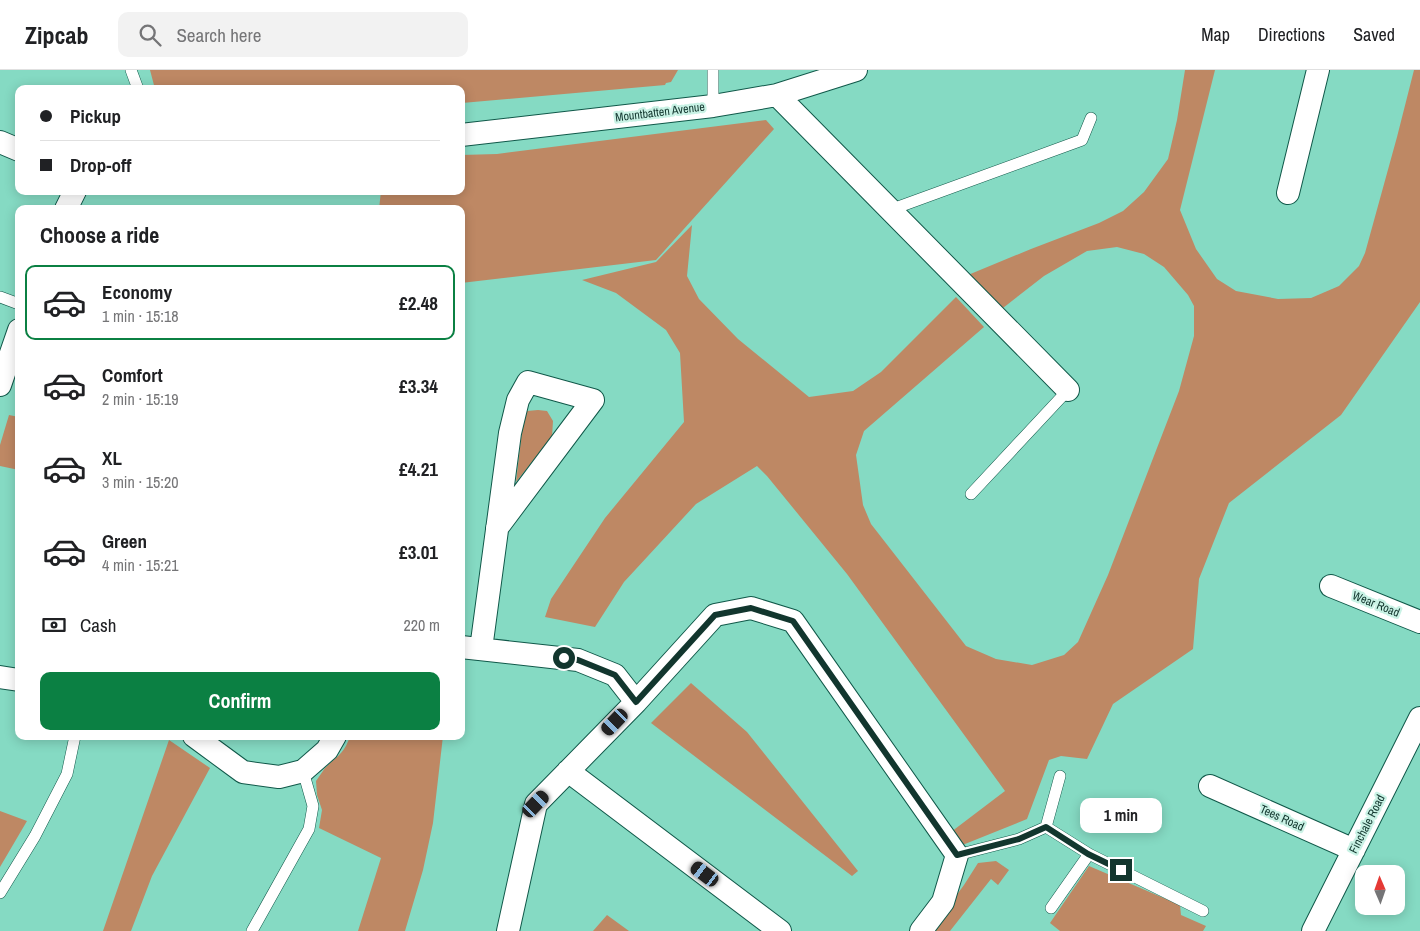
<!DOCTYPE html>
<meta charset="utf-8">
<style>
:root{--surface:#fff;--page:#f2f2f2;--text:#202124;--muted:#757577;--line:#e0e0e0;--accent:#0b8043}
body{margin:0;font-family:"Archivo Narrow",sans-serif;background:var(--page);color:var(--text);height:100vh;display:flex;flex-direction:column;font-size:19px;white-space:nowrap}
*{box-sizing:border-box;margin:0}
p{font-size:16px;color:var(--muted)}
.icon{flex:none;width:28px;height:28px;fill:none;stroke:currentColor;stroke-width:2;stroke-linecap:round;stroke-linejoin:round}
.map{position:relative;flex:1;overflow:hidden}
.sheet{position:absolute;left:15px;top:135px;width:450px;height:535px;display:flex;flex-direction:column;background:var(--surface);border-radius:10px;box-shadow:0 2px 12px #0003}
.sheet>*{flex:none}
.top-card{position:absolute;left:15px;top:15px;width:450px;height:110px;border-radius:10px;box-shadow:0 2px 12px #0003;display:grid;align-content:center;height:110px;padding:0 25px;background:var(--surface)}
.needle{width:32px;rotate:358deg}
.fabs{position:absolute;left:1355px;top:795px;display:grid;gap:10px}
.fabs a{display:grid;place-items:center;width:50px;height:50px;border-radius:10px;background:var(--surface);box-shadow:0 2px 12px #0003;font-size:25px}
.end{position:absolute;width:22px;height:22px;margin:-11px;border:6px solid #12362e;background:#fff;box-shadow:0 0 0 2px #fff}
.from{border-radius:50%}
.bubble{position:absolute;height:35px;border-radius:10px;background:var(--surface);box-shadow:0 2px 12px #0003;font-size:16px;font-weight:700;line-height:35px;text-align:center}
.car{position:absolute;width:15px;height:30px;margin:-15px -8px;border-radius:6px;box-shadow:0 0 4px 1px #0007;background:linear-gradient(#222 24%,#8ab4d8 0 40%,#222 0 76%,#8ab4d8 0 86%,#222 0)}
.top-card b{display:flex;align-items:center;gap:18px;height:48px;font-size:19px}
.top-card b+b{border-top:1px solid var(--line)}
.top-card i{width:12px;height:12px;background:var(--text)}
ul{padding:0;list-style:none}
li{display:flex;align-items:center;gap:15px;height:75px;margin:0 10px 8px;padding:0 15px;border:2px solid transparent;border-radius:10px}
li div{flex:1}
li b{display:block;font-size:19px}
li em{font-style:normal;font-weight:700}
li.on{border-color:var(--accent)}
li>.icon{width:45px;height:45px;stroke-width:1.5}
h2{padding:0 25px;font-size:22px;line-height:60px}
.pay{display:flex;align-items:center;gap:12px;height:55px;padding:0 25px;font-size:19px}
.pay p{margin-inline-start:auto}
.primary-button{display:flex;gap:10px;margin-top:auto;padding:10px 25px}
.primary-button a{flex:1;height:58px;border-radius:10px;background:var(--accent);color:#fff;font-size:20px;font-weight:700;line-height:58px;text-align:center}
header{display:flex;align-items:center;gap:30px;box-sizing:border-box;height:70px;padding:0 25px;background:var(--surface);border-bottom:1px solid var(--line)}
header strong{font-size:24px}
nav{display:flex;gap:28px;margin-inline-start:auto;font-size:18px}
.search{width:350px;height:45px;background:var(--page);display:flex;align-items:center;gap:12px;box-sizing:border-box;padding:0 18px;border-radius:10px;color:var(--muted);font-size:19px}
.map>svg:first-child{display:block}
.green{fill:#be8864}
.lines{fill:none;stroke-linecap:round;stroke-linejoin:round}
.lane-casing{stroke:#105849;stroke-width:12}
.street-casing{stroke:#105849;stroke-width:24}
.lane{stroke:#fff;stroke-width:11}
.street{stroke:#fff;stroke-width:22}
.route{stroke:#12362e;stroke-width:6}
.labels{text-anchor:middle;stroke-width:4.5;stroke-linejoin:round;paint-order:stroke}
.street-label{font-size:12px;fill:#12362e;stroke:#c9f2e5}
</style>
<header>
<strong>Zipcab</strong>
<div class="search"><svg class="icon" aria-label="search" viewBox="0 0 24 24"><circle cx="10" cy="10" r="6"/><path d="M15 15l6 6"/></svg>Search here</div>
<nav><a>Map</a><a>Directions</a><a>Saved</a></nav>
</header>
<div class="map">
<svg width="1420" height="861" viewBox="0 0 1420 861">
<rect width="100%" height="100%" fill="#85dac3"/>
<path class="green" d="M 150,0 L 678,0 L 671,12 L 666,13 L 665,15 L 462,33 L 461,19 L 155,19 Z
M 1185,0 L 1215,0 L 1180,140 L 1196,179 L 1217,209 L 1236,221 L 1278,229 L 1311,228 L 1339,216 L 1359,196 L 1365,183 L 1397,67 L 1414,0 L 1420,0 L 1420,232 L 1341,345 L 1229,433 L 1199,509 L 1193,579 L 1113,634 L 1087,689 L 1061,686 L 1049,690 L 1027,749 L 960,776 L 951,762 L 1005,721 L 847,504 L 767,406 L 757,396 L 696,434 L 624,512 L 595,557 L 545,547 L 551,529 L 605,448 L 684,352 L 680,283 L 666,260 L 616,223 L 582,210 L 656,192 L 692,155 L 687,206 L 699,229 L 738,269 L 809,327 L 853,321 L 881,302 L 956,227 L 984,257 L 864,361 L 856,385 L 863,435 L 871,454 L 966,576 L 996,589 L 1032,595 L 1064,585 L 1078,572 L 1108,505 L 1179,321 L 1194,266 L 1194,236 L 1188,225 L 1164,197 L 1144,184 L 1117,177 L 1087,181 L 1044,206 L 1003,238 L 968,205 L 1031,179 L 1099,153 L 1123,141 L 1144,122 L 1168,89 L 1177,50 Z
M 766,50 L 774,59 L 656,190 L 461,213 L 461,139 L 379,139 L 381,121 L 461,121 L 461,85 L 497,84 Z
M 538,340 L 547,341 L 553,351 L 552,367 L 516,412 L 523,352 L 527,341 Z
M 9,345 L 19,347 L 19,400 L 0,396 L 0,375 Z
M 691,613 L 747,662 L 858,801 L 852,806 L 651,653 Z
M 350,666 L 443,666 L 433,753 L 423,800 L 405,861 L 358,861 L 381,788 L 319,758 L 322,740 L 317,725 L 316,711 C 319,707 322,702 325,698 C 336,687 345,683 350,666 Z
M 169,670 L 210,698 L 152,806 L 131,861 L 103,861 Z
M 0,741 L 27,751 L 0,797 Z
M 996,791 L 1009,800 L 998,815 L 991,809 L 950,861 L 930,861 L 964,815 L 978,793 Z
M 1089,796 L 1180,835 L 1181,845 L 1206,856 L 1203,861 L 1060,861 L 1050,853 Z
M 607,845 L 629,861 L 593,861 Z"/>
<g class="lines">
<defs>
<path id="lane" d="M 131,0 L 138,19
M 713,0 L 713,36
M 890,140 L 1082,70 L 1091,48
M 0,227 L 19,234
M 971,424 L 1068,320
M 1046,757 L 1089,784 L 1203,841
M 957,785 L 1019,769 L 1046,757 L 1060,706
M 0,823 L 35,766 L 67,704 L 75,666
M 1051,838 L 1089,784
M 252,861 L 309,759 L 313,736 L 303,701"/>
<path id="street" d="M 777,25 L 1068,320
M 461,65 L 713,36 L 777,25 L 856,0
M 0,72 L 19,80
M 1288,123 L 1318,0
M 66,139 L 75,121
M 0,315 L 19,260
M 1331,516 L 1420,552
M 461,577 L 578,590 L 615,605 L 636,632
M 481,579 L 510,363 L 518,330 L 528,312 L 593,330 L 497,458
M 0,607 L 19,610
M 194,666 L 243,702 L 279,707 L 303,701 L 327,680 L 335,666
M 568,701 L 780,861
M 1210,716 L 1354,780
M 508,861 L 536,734 L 636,632 L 715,545 L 751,538 L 793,551 L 957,785 L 943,832 L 921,861
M 1313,861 L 1420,648"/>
</defs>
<use href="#lane" class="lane-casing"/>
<use href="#street" class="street-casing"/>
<use href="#lane" class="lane"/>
<use href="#street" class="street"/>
</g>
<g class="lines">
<path class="route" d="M 564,588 L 578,590 L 615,605 L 636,632 L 715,545 L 751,538 L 793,551 L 957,785 L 1019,769 L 1046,757 L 1088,784 L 1121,800"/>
</g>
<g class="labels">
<g class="street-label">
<text transform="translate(660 42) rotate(-7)" y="4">Mountbatten Avenue</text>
<text transform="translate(1376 534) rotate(22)" y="4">Wear Road</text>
<text transform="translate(1282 748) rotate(24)" y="4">Tees Road</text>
<text transform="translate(1367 754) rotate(-63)" y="4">Finchale Road</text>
</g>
</g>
</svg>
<div class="fabs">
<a><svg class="needle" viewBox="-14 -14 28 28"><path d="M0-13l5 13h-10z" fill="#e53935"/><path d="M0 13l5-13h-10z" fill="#757577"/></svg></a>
</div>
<i class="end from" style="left:564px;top:588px"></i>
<i class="end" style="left:1121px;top:800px"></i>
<div class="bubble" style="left:1080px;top:728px;width:82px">1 min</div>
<i class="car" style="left:615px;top:652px;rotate:224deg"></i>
<i class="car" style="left:536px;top:734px;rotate:44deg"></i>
<i class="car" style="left:705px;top:804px;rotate:307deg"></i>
<div class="top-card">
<b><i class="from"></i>Pickup</b>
<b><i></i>Drop-off</b>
</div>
<section class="sheet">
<h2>Choose a ride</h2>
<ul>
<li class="on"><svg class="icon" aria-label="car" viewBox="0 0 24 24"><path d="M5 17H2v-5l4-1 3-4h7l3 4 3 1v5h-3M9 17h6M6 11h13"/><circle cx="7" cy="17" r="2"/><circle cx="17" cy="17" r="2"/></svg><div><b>Economy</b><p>1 min · 15:18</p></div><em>£2.48</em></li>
<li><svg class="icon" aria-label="car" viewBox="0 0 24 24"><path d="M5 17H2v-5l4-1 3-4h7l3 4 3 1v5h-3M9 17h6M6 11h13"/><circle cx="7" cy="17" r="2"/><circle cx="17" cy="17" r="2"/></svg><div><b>Comfort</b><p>2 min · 15:19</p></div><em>£3.34</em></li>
<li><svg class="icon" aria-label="car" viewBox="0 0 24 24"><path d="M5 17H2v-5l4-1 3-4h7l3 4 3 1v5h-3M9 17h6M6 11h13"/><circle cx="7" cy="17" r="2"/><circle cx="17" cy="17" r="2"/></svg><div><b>XL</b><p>3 min · 15:20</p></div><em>£4.21</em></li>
<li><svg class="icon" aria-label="car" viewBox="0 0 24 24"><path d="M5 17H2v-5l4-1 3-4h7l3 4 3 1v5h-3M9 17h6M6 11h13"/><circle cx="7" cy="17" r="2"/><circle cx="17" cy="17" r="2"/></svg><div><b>Green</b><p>4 min · 15:21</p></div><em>£3.01</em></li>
</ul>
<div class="pay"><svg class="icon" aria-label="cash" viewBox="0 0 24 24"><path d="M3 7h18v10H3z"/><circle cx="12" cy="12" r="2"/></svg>Cash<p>220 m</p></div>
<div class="primary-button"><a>Confirm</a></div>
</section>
</div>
